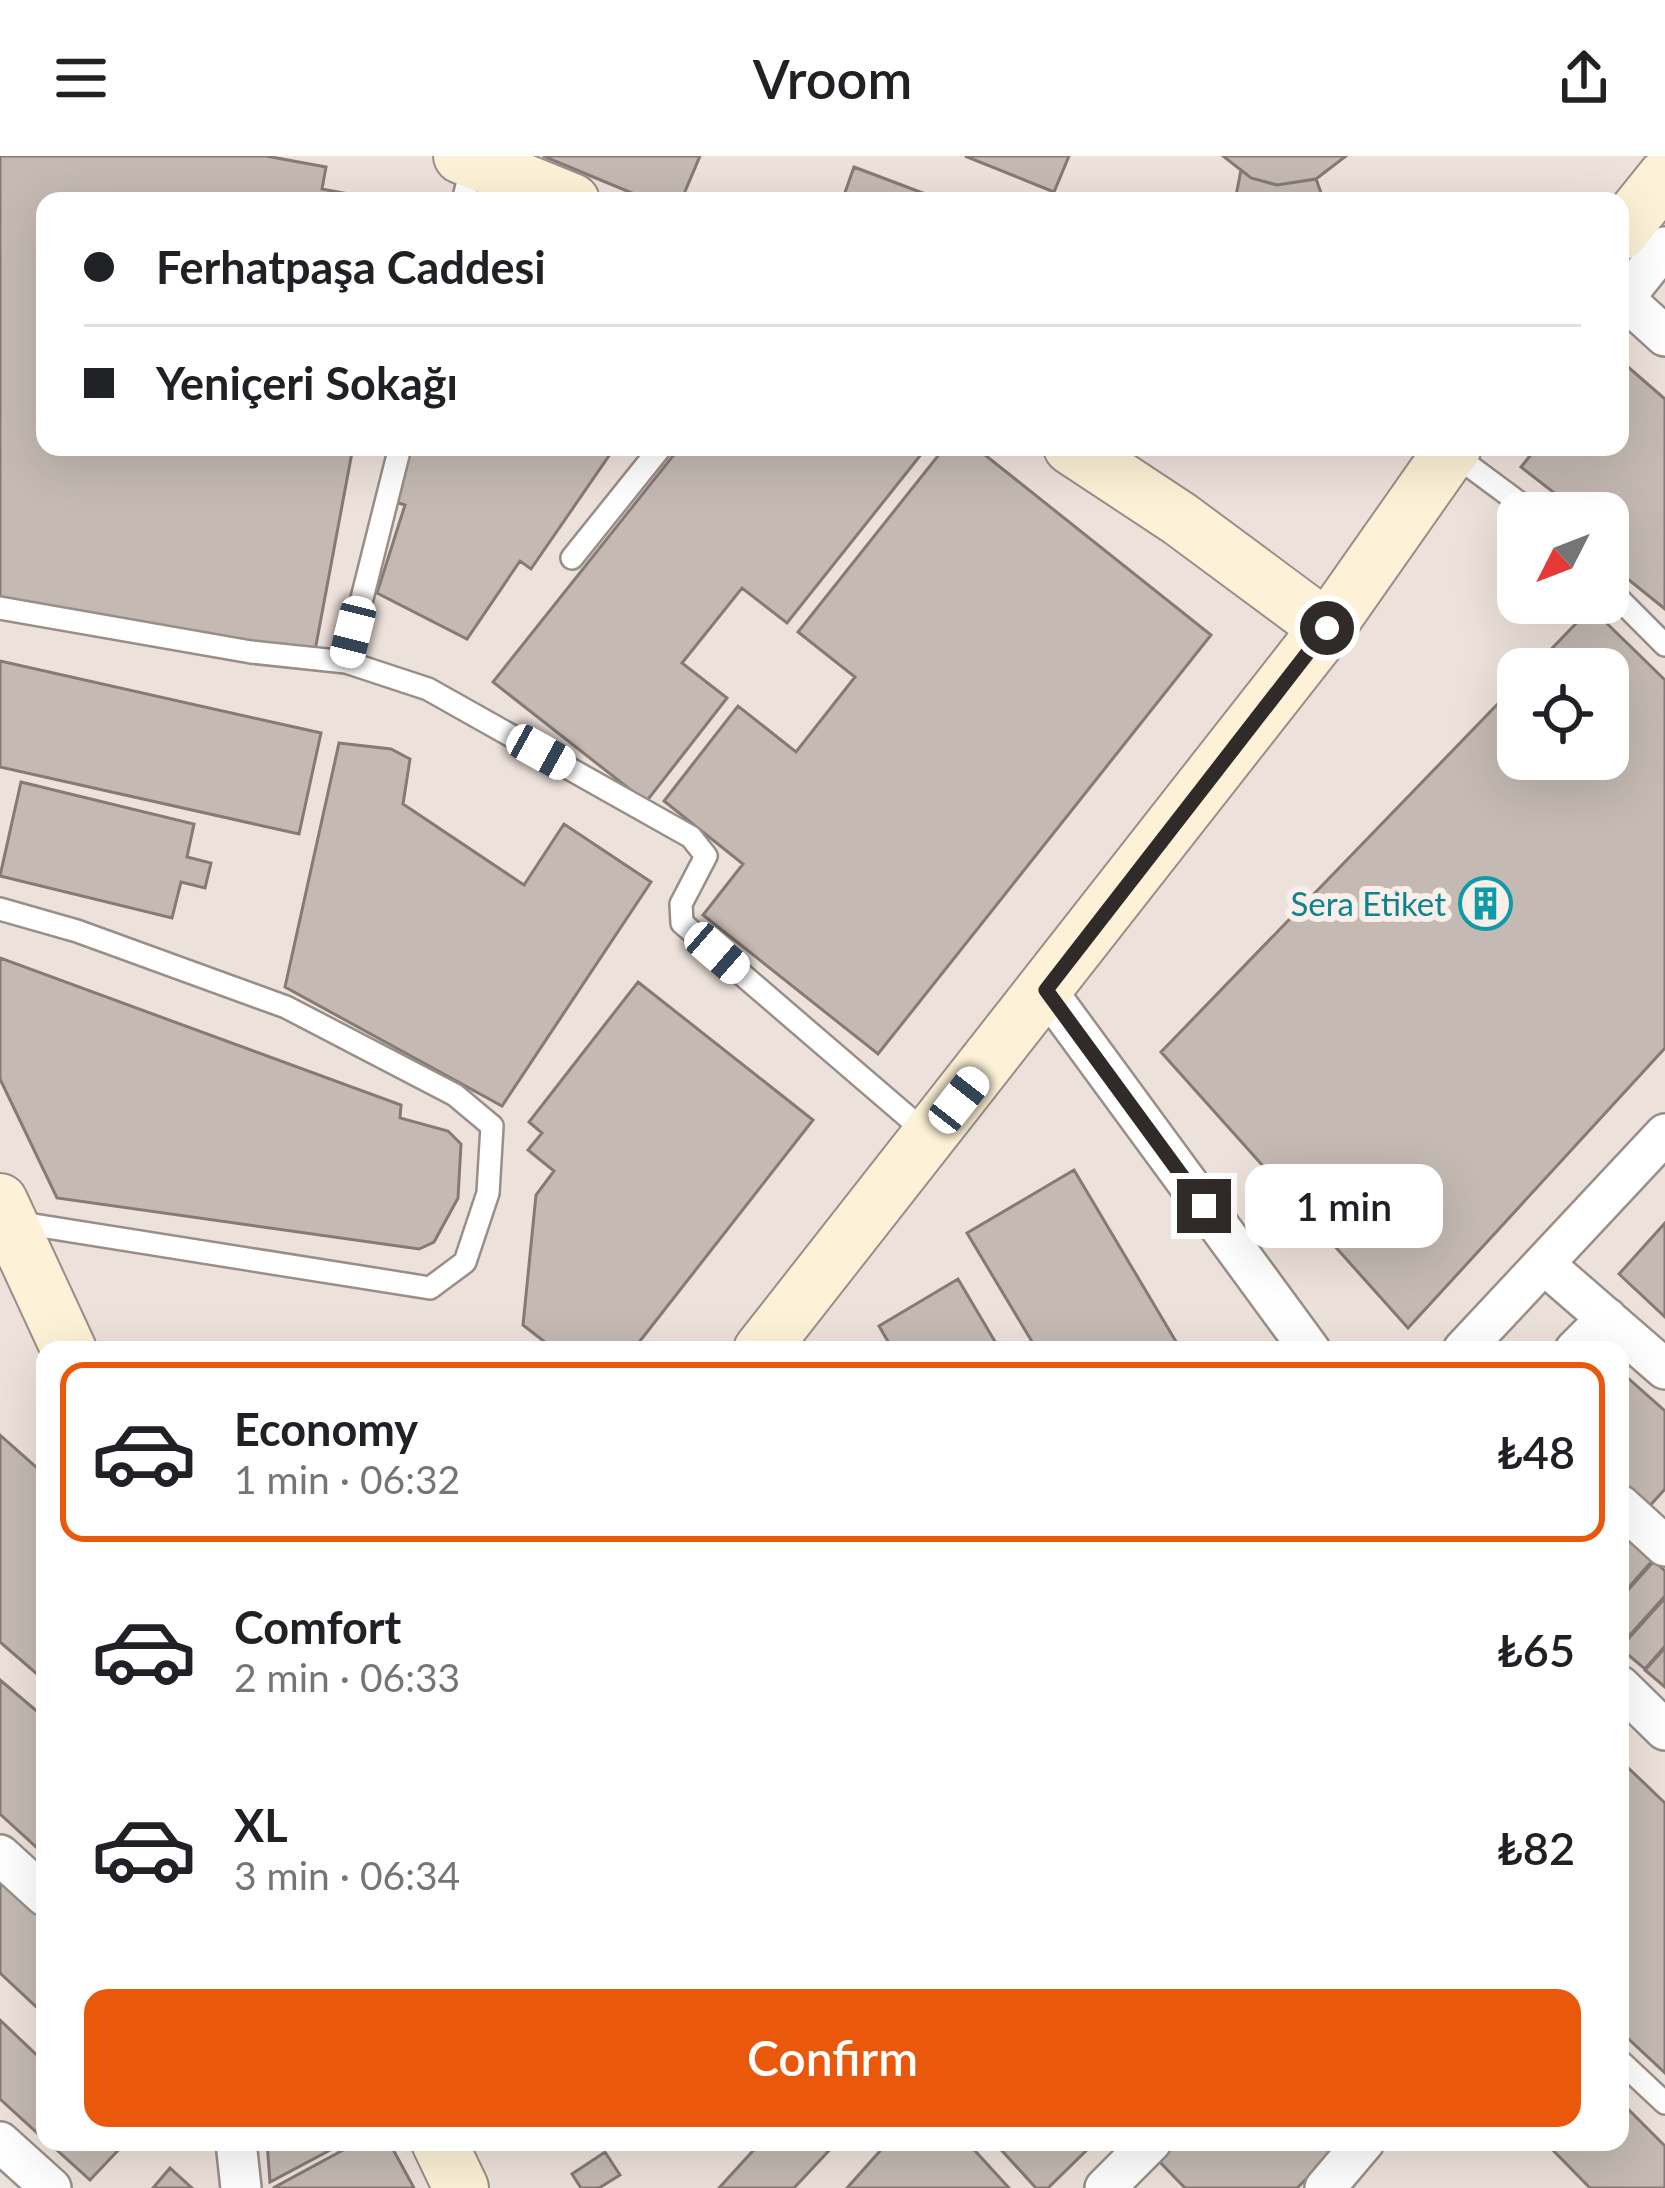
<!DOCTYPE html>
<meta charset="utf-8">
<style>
:root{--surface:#fff;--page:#f6f6f6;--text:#202124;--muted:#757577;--line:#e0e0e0;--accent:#ea580c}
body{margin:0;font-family:Lato,sans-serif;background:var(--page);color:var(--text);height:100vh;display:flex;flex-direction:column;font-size:45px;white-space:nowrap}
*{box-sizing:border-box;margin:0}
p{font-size:39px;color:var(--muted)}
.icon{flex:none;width:66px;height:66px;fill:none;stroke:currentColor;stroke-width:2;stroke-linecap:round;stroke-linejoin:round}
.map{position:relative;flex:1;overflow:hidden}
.details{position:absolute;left:36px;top:1185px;width:1593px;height:810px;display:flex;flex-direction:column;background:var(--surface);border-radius:24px;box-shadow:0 12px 48px #0002}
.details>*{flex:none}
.guide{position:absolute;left:36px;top:36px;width:1593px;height:264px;border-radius:24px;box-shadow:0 12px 48px #0002;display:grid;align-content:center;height:264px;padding:0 48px;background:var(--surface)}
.needle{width:78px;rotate:228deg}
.controls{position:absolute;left:1497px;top:336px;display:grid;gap:24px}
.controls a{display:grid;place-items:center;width:132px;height:132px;border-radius:24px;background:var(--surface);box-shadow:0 12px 48px #0002;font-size:60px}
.end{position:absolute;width:54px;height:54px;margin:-27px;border:15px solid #302b29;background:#fff;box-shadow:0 0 0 6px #fff}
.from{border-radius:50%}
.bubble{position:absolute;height:84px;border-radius:24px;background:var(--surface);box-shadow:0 12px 48px #0002;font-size:39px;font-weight:600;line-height:84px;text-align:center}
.car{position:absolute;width:36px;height:72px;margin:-36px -18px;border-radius:15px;box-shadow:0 0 9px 3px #0007;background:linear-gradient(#fff 24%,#345 0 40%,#fff 0 76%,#345 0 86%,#fff 0)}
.guide b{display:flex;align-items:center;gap:42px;height:114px;font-size:45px}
.guide b+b{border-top:3px solid var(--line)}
.guide i{width:30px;height:30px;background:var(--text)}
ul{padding:21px 0 0;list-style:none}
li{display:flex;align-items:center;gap:36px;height:180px;margin:0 24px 18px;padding:0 24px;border:6px solid transparent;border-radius:24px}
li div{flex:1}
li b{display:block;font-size:45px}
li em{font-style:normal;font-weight:600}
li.active{border-color:var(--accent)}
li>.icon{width:108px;height:108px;stroke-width:1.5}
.button{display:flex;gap:24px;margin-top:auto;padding:24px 48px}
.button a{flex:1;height:138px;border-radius:24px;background:var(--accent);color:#fff;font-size:48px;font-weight:600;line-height:138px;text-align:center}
header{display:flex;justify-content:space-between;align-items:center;height:156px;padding:0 48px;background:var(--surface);font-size:54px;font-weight:600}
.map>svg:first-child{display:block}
.building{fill:#c4b9b3;stroke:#857a75;stroke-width:3}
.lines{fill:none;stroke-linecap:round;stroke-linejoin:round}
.lane-casing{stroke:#998e88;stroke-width:26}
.street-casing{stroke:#998e88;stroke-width:44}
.secondary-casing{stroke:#998e88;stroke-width:58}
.lane{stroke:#fff;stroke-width:21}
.street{stroke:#fff;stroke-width:39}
.secondary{stroke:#fdf1d7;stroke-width:54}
.route{stroke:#302b29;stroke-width:15}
.labels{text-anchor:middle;stroke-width:12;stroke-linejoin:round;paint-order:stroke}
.culture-label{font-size:33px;fill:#0d838f;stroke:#faeee8;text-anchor:end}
</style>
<header><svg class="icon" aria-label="menu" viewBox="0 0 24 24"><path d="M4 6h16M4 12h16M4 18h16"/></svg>Vroom<svg class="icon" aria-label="share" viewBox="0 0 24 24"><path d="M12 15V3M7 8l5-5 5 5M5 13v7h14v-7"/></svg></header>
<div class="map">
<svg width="1665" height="2032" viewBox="0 0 1665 2032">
<rect width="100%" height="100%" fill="#ede1db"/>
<path class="building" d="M 0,0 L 266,0 L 326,11 L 322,33 L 386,45 L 45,45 L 45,291 L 353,291 L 314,500 L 0,441 Z
M 543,0 L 700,0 L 681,45 L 651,45 Z
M 965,0 L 1069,0 L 1054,36 Z
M 1223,0 L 1346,0 L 1316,23 L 1277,29 L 1251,22 Z
M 854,11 L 944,45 L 842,45 Z
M 1241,14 L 1251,22 L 1277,29 L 1316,23 L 1324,45 L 1235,45 Z
M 1620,204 L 1665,243 L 1665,453 L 1608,407 L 1608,357 L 1580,357 L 1521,311 L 1537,291 L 1620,291 Z
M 409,291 L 615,291 L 531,413 L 520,405 L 467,483 L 377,437 L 405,349 L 392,345 Z
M 680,291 L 927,291 L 787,467 L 742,432 L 682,507 L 727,542 L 646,646 L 493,526 Z
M 945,291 L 975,291 L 1211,479 L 878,898 L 703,759 L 743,708 L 664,645 L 738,550 L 796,596 L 855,521 L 798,476 Z
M 1591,452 L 1665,524 L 1665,892 L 1408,1172 L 1161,896 L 1518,527 L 1518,603 L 1608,603 L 1608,513 L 1532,513 Z
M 0,505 L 321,577 L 299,678 L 0,611 Z
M 339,587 L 391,593 L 410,603 L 403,648 L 524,729 L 564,668 L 651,726 L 502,950 L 285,831 Z
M 21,626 L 194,668 L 187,701 L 211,707 L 205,732 L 181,726 L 172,762 L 0,720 Z
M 0,802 L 401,949 L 400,962 L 448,975 L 461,988 L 458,1042 L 434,1086 L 419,1093 L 57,1042 L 0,923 Z
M 638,826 L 813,964 L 633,1194 L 555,1194 L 523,1169 L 536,1039 L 554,1015 L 528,994 L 542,977 L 529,966 Z
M 1074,1014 L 1181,1194 L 1037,1194 L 967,1077 Z
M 1665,1067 L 1665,1161 L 1619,1118 Z
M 958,1123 L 1000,1194 L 893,1194 L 879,1170 Z
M 1620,1215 L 1665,1255 L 1665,1333 L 1646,1354 L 1620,1331 Z
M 0,1279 L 45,1319 L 45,1525 L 0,1486 Z
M 1628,1382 L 1653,1404 L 1620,1441 L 1620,1392 Z
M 1654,1405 L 1665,1415 L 1665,1440 L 1620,1490 L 1620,1443 Z
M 1665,1442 L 1665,1490 L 1645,1513 L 1620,1492 Z
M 1665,1492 L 1665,1531 L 1645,1514 Z
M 0,1524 L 45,1562 L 45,1699 L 0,1658 Z
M 1620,1604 L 1665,1647 L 1665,1917 L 1620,1875 Z
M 0,1712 L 45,1754 L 45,1859 L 0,1817 Z
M 0,1864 L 45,1907 L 45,1984 L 0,1943 Z
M 1620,1945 L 1665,1990 L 1665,2032 L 1590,2032 L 1545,1986 L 1620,1986 Z
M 48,1986 L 126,1986 L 90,2024 Z
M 267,1986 L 333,1986 L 336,1991 L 270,2026 Z
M 358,1986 L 389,1986 L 414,2032 L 273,2032 Z
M 761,1986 L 837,1986 L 794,2032 L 719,2032 Z
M 888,1986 L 967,1986 L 1009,2032 L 847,2032 Z
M 994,1986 L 1095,1986 L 1048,2032 L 1036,2032 Z
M 1172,1986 L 1344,1986 L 1297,2032 L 1185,2032 L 1156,2002 Z
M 605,1996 L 620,2019 L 599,2032 L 581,2032 L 572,2018 Z
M 170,2012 L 192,2032 L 153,2032 Z"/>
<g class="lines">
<defs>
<path id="lane" d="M 463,45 L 473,6
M 1452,297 L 1533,357
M 572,402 L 661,291
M 1608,432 L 1665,489
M 0,452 L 251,496 L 346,506 L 428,533 L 691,681 L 706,700 L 681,748 L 682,767 L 930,980
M 346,506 L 400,291
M 0,753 L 77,775 L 286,851 L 455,939 L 492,970 L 488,1037 L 465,1106 L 430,1132 L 15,1066
M 1620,1905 L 1665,1947"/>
<path id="street" d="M 1620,139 L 1665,180
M 1624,142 L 1665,91
M 1046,834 L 1310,1194
M 1545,1109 L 1665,1213
M 1463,1194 L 1665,978
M 1575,1194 L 1607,1162
M 1620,1349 L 1665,1390
M 1620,1530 L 1665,1574
M 0,1699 L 45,1740
M 0,1986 L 51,2032
M 236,1986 L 241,2032
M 1105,2032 L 1151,1986
M 1325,2032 L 1364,1986"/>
<path id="secondary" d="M 461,0 L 572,45
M 1620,77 L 1665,21
M 1071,291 L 1180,363 L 1327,472
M 0,1045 L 69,1194
M 761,1194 L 1327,472 L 1454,291
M 439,1986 L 461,2032"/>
</defs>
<use href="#lane" class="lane-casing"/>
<use href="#street" class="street-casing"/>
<use href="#secondary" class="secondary-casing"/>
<use href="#lane" class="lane"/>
<use href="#street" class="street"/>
<use href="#secondary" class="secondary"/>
</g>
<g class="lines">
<path class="route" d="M 1204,1050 L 1046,834 L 1327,472"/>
</g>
<defs>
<symbol id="building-ring" viewBox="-11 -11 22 22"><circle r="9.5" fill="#faeee8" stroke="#0f9aa8" stroke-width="1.5"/><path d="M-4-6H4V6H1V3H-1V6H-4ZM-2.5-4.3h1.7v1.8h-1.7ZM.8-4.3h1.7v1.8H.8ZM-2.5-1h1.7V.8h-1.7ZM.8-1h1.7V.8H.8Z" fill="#0f9aa8"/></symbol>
</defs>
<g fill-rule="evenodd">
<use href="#building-ring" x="1456" y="718" width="59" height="59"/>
</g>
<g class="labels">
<g class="culture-label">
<text x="1446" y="760">Sera Etiket</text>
</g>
</g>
</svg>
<div class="controls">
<a><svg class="needle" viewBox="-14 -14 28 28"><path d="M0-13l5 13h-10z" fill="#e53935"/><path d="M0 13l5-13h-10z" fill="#757577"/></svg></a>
<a><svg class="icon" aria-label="locate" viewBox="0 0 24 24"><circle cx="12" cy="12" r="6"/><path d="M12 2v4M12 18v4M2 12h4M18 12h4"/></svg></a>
</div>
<i class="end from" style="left:1327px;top:472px"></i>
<i class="end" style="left:1204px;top:1050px"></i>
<div class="bubble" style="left:1245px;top:1008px;width:198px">1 min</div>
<i class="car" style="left:353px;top:476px;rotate:194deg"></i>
<i class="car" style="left:541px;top:596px;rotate:119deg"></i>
<i class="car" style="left:717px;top:797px;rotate:131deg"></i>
<i class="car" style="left:959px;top:944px;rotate:38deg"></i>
<div class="guide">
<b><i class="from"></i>Ferhatpaşa Caddesi</b>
<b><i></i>Yeniçeri Sokağı</b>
</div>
<section class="details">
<ul>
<li class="active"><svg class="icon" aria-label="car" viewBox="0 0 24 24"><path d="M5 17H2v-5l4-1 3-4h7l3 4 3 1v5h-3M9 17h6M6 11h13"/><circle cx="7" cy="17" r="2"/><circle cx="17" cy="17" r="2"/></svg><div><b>Economy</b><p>1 min · 06:32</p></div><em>₺48</em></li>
<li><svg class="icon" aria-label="car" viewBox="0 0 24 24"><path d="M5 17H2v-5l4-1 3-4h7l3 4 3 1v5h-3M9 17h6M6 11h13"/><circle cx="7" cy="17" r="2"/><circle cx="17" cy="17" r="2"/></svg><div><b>Comfort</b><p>2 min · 06:33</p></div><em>₺65</em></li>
<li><svg class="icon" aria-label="car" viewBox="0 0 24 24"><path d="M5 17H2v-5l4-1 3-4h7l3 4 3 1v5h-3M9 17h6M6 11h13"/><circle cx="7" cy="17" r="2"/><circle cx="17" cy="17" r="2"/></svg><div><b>XL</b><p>3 min · 06:34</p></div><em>₺82</em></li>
</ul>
<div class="button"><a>Confirm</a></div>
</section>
</div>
